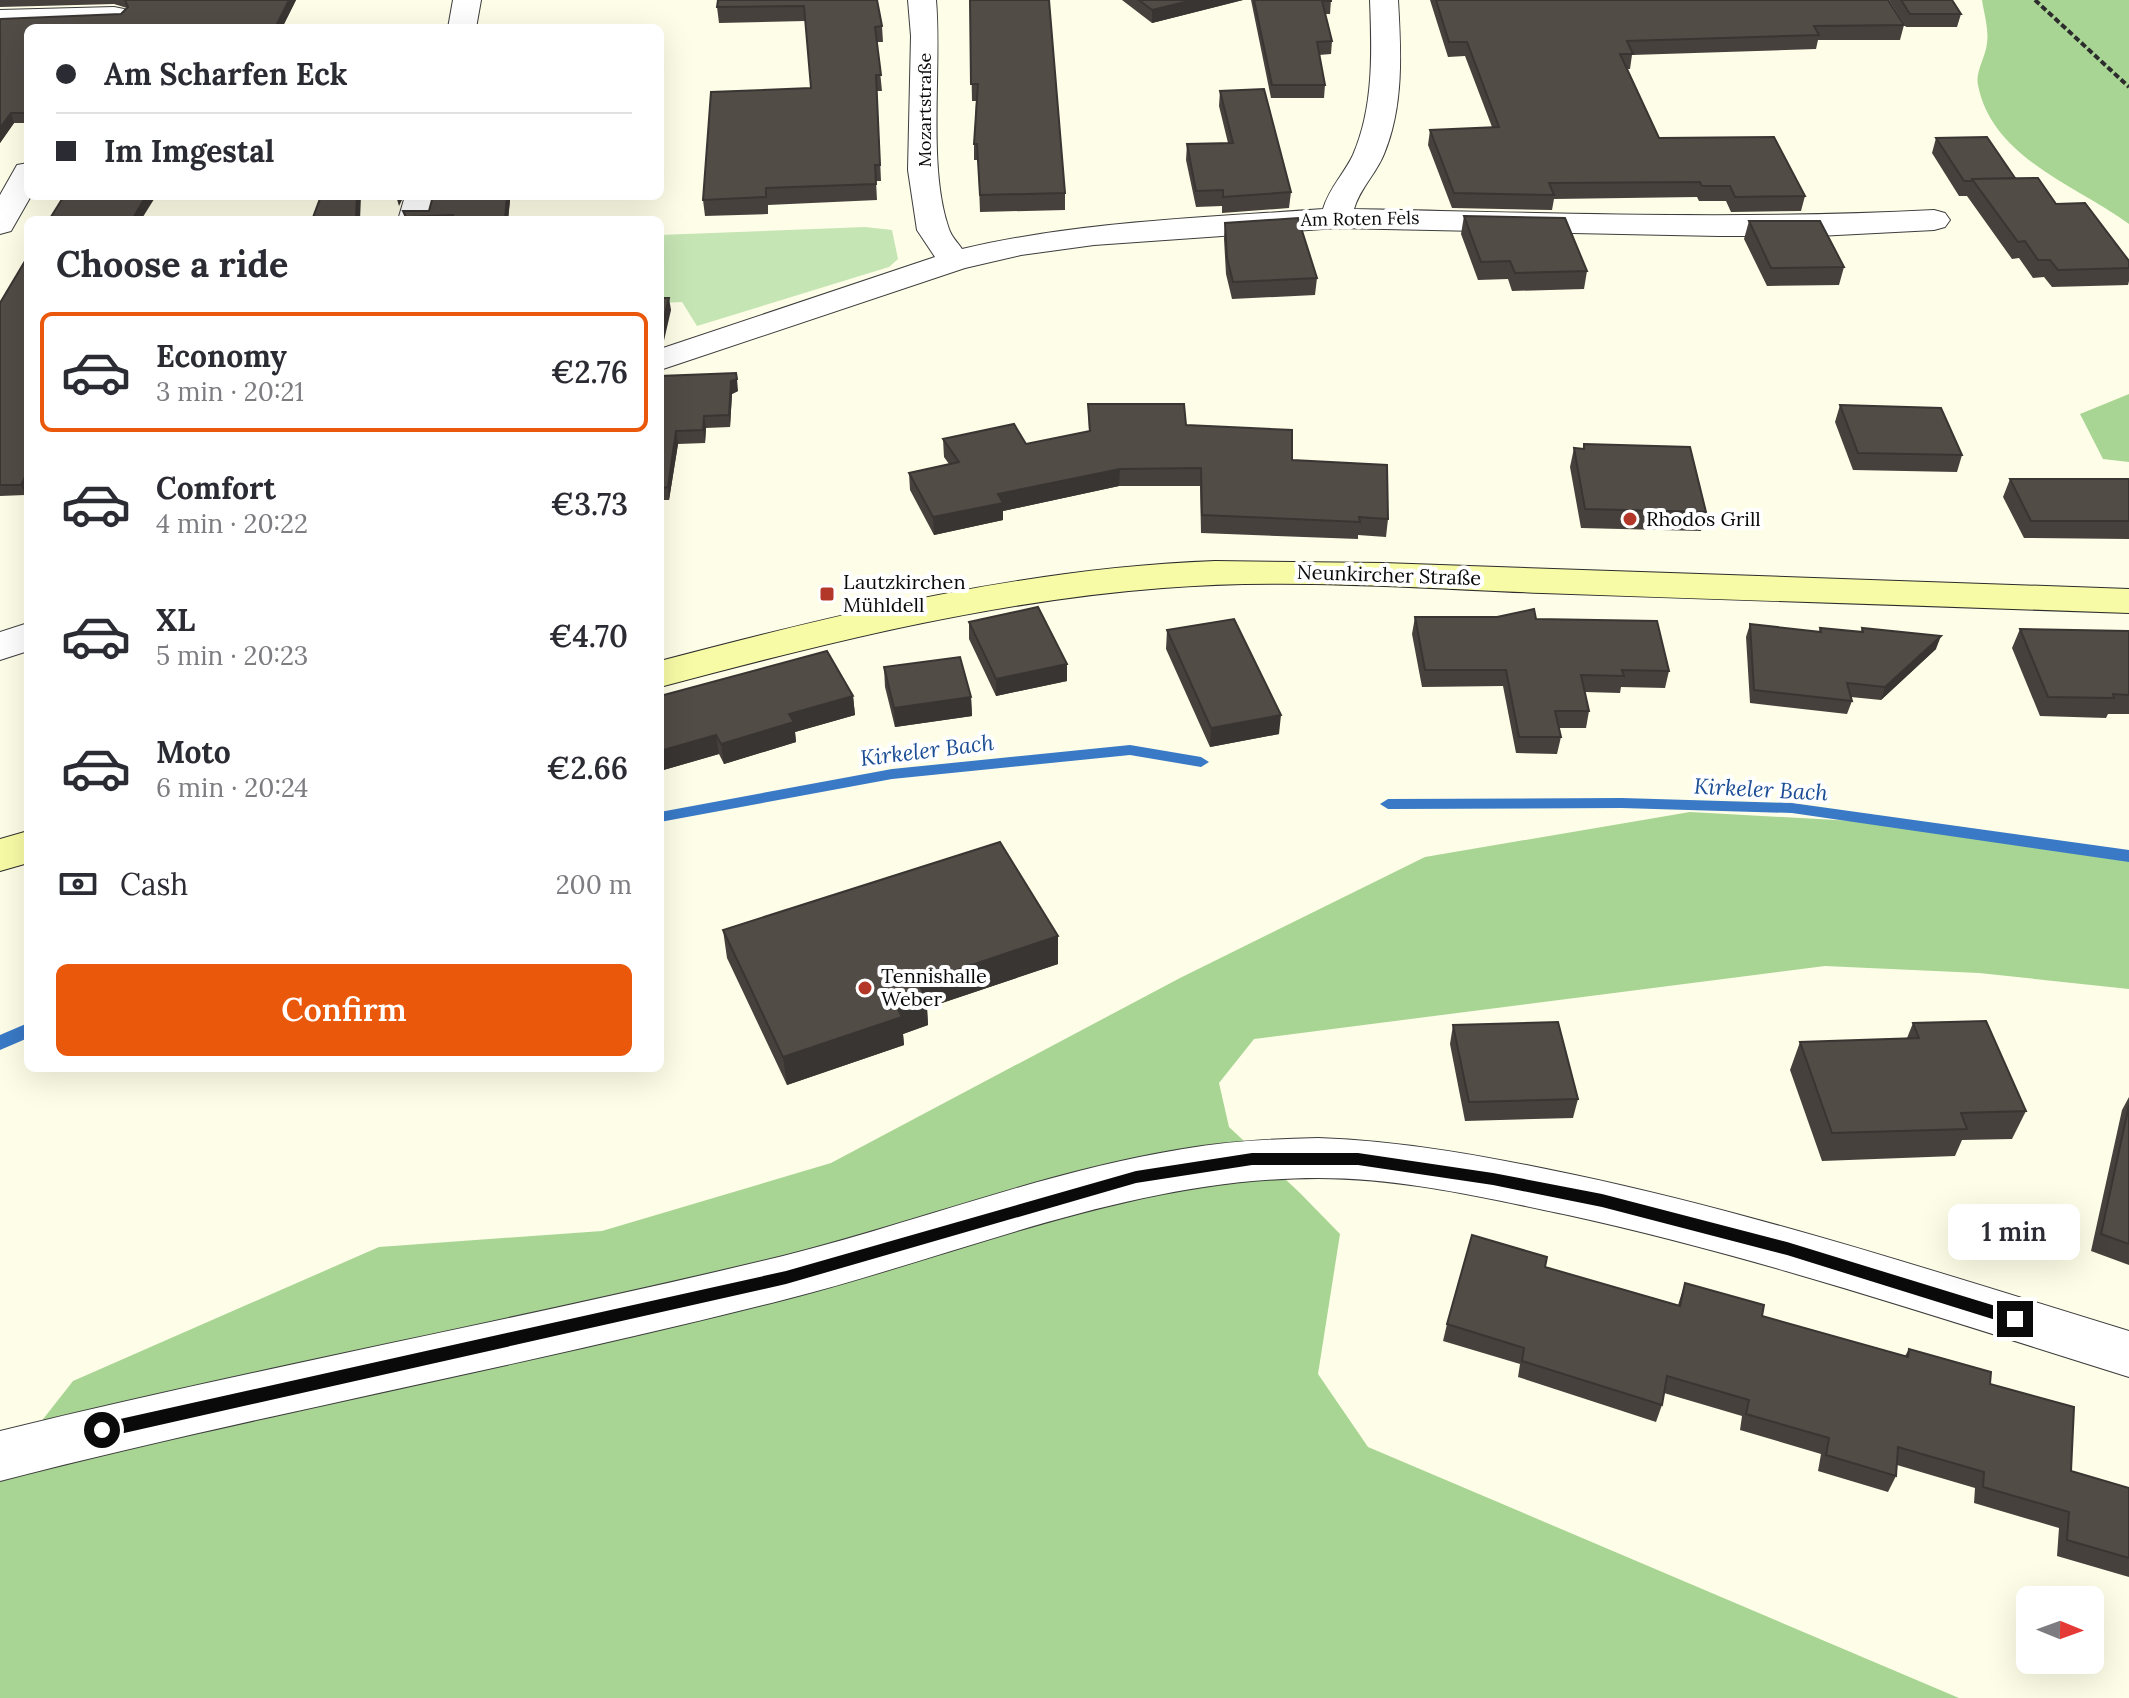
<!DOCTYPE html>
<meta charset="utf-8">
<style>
:root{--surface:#fff;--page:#f2f2f3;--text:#2b2b33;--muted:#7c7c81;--line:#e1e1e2;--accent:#ea580c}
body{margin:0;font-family:Lora,serif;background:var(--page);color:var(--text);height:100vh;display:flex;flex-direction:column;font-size:30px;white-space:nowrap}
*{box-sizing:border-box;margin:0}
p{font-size:26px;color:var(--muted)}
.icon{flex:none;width:44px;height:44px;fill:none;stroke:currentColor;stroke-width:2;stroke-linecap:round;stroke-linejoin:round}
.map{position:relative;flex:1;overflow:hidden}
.panel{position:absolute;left:24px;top:216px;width:640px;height:856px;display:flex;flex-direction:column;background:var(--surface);border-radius:12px;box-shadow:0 8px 32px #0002}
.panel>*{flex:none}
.guide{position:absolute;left:24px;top:24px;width:640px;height:176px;border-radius:12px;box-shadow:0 8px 32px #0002;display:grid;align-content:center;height:176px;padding:0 32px;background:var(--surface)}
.needle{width:52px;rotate:91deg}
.tools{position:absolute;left:2016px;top:1586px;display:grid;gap:16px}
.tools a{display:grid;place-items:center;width:88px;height:88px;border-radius:12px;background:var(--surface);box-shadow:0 8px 32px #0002;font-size:40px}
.end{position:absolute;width:36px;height:36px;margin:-18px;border:10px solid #0a0a0a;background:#fff;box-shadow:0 0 0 4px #fff}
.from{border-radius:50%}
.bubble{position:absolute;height:56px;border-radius:12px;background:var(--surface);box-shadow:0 8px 32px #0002;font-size:26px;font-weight:600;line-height:56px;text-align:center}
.guide b{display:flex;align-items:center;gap:28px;height:76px;font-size:30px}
.guide b+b{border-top:2px solid var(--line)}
.guide i{width:20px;height:20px;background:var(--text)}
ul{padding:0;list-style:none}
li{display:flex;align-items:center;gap:24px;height:120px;margin:0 16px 12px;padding:0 16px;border:4px solid transparent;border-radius:12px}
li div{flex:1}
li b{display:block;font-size:30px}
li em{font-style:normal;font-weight:600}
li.on{border-color:var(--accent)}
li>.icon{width:72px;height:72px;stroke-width:1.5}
h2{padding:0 32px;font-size:36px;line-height:96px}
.pay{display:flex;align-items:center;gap:20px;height:88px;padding:0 32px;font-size:30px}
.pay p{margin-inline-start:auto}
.action{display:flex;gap:16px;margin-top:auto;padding:16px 32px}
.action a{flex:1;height:92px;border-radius:12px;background:var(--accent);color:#fff;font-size:32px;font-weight:600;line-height:92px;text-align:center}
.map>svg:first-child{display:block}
.green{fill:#c6e5b4}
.forest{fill:#a8d594}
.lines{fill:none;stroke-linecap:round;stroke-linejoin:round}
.stream{fill:#3979c6;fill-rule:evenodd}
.street-casing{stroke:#3d3d3d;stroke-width:2}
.secondary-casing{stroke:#2c2c2c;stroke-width:2}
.path{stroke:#2c2c2c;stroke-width:4;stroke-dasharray:6 3;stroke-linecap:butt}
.street{fill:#fff;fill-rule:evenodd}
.secondary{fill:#f8fba5;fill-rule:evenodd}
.wall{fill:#47413d}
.shaded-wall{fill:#393532}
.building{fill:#524c47;stroke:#393532;stroke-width:2}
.route{fill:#0a0a0a}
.poi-dot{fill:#b23729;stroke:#fff;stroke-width:3}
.labels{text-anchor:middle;stroke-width:8;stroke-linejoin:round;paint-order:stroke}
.far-street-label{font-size:18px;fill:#0a0a0a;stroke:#fff}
.poi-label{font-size:20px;fill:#0a0a0a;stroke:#fff;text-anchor:start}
.street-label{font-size:20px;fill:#0a0a0a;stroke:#fff}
.water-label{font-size:22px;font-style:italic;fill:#1a4d94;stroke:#fff}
</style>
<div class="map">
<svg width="2129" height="1698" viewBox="0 0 2129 1698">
<rect width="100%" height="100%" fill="#fefde7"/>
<path class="green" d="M 865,227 L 892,230 L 898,259 L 889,267 L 697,326 L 682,302 L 660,303 L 660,235 Z"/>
<path class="forest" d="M 1982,0 L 2129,0 L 2129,224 C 2076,185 1992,158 1978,85 C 1975,72 1986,56 1987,43 C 1989,30 1984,13 1982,0 Z
M 2129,394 L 2129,462 L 2103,459 L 2080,414 Z
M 1690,812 L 1961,827 L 2129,855 L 2129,989 L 1979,973 L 1825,966 L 1254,1039 L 1219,1083 L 1229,1127 L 1300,1193 L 1340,1234 L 1318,1374 L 1368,1447 L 1959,1698 L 0,1698 L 0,1474 L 73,1381 L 379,1247 L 602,1231 L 831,1163 L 1180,978 L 1425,857 Z"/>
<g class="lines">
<path class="stream" d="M 1130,745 L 1201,757 L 1209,762 L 1201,767 L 1130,755 L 892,779 L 660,822 L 660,812 L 892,769 Z
M 1622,798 L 1792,803 L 2129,850 L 2129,862 L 1792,813 L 1622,808 L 1388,809 L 1380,804 L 1388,799 Z
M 28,1023 L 28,1038 L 0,1050 L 0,1035 Z"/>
<defs>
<path id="street" d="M 453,0 L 481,0 L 476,28 L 448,28 Z
M 908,0 L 936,0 C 942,68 927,167 949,229 C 951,236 958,243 962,249 C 1081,221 1202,218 1323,209 C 1329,188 1344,174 1353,155 C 1374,107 1372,51 1370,0 L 1398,0 C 1401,51 1404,106 1384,154 C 1376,174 1360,188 1354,209 C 1548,213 1741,220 1934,210 L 1945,213 L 1950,220 L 1945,227 L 1934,230 L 1818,236 L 1719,236 L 1337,228 L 1094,245 L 1021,255 L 965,268 L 660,370 L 660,349 L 935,257 L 917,230 L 908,170 L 911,36 Z
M 114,7 L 124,9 L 128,15 L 124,21 L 0,26 L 0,10 Z
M 28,163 L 28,196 L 31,196 L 11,231 L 0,234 L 0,195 L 17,165 Z
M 405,196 L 437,196 L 430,220 L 398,220 Z
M 28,623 L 28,651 L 0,660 L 0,632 Z
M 1318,1138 C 1405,1141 1490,1157 1575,1175 C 1763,1215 1946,1275 2129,1331 L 2129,1377 C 1943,1319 1759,1257 1568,1215 C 1487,1198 1402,1178 1318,1178 C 1132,1178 961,1255 783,1300 C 524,1366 260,1414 0,1481 L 0,1431 C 260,1367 523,1319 783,1256 C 916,1223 1046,1171 1183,1149 C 1228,1141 1273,1139 1318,1138 Z"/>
<path id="secondary" d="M 1215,561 L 1383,563 L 2129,589 L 2129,613 C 1933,606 1738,600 1542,593 C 1416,588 1288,578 1163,588 C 992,601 825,643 660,687 L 660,661 C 842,613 1026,568 1215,561 Z
M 28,831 L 28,863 L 0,871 L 0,839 Z"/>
</defs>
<use href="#street" class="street-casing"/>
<use href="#secondary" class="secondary-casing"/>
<path class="path" d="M 2035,0 L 2129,87"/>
<use href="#street" class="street"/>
<use href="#secondary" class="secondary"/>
</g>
<path class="wall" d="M 0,0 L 296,0 L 282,28 L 28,28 L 28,123 L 14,123 L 0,143 L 0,19 L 121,14 L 127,8 L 114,4 L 0,7 Z
M 877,0 L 882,26 L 883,42 L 877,42 L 882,91 L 877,91 L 881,181 L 876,181 L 877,200 L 768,205 L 768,214 L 705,216 L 703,200 L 811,88 L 805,21 L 719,23 L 717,7 Z
M 970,0 L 1065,193 L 1065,210 L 980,212 L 978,160 L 974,160 L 974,144 L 976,101 L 972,101 Z
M 1122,0 L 1243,0 L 1152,23 Z
M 1251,0 L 1331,0 L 1330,14 L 1325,14 L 1332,41 L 1331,54 L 1319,55 L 1325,85 L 1324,98 L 1271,98 Z
M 1430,0 L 1888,0 L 1904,25 L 1900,40 L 1818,40 L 1816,49 L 1632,55 L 1630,69 L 1627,69 L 1659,138 L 1805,196 L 1801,211 L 1731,212 L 1726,201 L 1699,201 L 1697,197 L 1554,199 L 1552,210 L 1452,208 L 1428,145 L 1430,130 L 1492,127 L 1465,56 L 1448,57 Z
M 1889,0 L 1952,0 L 1961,14 L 1957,27 L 1906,27 Z
M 1220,91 L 1291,192 L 1289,208 L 1222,213 L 1222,206 L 1196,207 L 1186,160 L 1187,144 L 1228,143 L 1219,106 Z
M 1936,138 L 2015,178 L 2056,204 L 2129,261 L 2129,281 L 2128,285 L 2052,287 L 2044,277 L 2033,278 L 2019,258 L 2012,259 L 1967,196 L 1959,196 L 1932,153 Z
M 433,196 L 565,196 L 564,200 L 510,200 L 508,220 L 405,220 L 403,211 L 429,211 Z
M 1464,216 L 1587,271 L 1584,289 L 1512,291 L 1508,279 L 1478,280 L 1461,234 Z
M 1749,221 L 1844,267 L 1839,285 L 1767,286 L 1744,239 Z
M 1225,223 L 1317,278 L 1315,295 L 1232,299 L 1226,274 L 1224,239 Z
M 0,303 L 25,495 L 0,496 Z
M 660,376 L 738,391 L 732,394 L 730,427 L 706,428 L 705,443 L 678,444 L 669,500 L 660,500 Z
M 1088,404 L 1186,425 L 1292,460 L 1388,519 L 1386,537 L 1358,535 L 1358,539 L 1201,533 L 1200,486 L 1119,486 L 1003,511 L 1003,520 L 934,535 L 910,490 L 909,473 L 949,464 L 944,457 L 943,439 L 1026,444 L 1089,432 Z
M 1840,405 L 1962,455 L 1957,472 L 1853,470 L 1835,422 Z
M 1584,444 L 1706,512 L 1701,531 L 1581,528 L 1570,467 L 1574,448 L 1583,449 Z
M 2010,479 L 2129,479 L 2129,539 L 2024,538 L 2003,497 Z
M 1415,617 L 1536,619 L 1669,671 L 1665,688 L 1621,687 L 1620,693 L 1585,692 L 1589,711 L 1586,728 L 1559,728 L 1561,737 L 1557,754 L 1516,753 L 1503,686 L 1422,687 L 1412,634 Z
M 969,622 L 1067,664 L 1067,681 L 996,696 L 969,639 Z
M 1750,624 L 1819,632 L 1820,628 L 1861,632 L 1862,628 L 1936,649 L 1881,700 L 1851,697 L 1852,701 L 1847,714 L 1750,703 L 1746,637 Z
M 2020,629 L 2129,631 L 2129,714 L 2108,714 L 2106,718 L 2040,716 L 2012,648 Z
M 1167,630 L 1279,734 L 1210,747 L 1166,649 Z
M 884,667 L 971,697 L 972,716 L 895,727 L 885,687 Z
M 660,696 L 853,696 L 855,715 L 795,732 L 796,742 L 724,764 L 719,754 L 660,771 Z
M 723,930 L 1058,936 L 1058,964 L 927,1008 L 928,1025 L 903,1034 L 904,1045 L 787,1085 L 727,958 Z
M 1913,1023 L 2026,1111 L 2012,1139 L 1962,1140 L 1955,1156 L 1822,1161 L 1790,1070 L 1800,1042 L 1907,1038 Z
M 1453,1025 L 1578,1099 L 1573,1118 L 1465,1121 L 1450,1044 Z
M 2129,1097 L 2129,1265 L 2091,1251 L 2122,1110 Z
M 1545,1267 L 1678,1305 L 1685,1283 L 1762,1316 L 1905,1356 L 1909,1349 L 1990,1384 L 2071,1471 L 2129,1488 L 2129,1577 L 2057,1556 L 2059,1528 L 1974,1503 L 1975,1488 L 1897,1465 L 1896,1476 L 1888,1492 L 1818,1471 L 1821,1454 L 1740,1430 L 1742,1416 L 1664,1393 L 1662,1405 L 1656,1422 L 1518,1377 L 1520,1364 L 1443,1341 L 1447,1324 Z"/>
<path class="shaded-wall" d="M 289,0 L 296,0 L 282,28 L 275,28 Z
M 1193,0 L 1243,0 L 1152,23 L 1152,10 Z
M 11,113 L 14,123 L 0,143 L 0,128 Z
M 146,196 L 156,196 L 141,220 L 132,220 Z
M 357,196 L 361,196 L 360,220 L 356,220 Z
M 396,196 L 404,196 L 399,206 Z
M 507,196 L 509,196 L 510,200 L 508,220 L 505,220 Z
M 669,298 L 671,310 L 663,345 L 660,347 L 660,333 Z
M 737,379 L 738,391 L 732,394 L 730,427 L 729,415 L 731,381 Z
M 704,416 L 706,428 L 705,443 L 703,430 Z
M 676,431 L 678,444 L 669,500 L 668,487 Z
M 1120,469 L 1119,486 L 1003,511 L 1003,520 L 934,535 L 933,517 L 998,494 Z
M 28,471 L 28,490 L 25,495 L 21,485 Z
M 1941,636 L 1936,649 L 1881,700 L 1885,687 Z
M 1067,664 L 1067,681 L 996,696 L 996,679 Z
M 853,696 L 855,715 L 795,732 L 796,742 L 724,764 L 721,744 L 789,714 Z
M 971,697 L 972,716 L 895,727 L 894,708 Z
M 1281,715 L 1279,734 L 1210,747 L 1211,728 Z
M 716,735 L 719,754 L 660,771 L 660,751 Z
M 1058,936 L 1058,964 L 927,1008 L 928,1025 L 903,1034 L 904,1045 L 787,1085 L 783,1057 L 897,1007 L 918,983 Z"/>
<path class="building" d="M 125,0 L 289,0 L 275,28 L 28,28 L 28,113 L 11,113 L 0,128 L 0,19 L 121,14 L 128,7 Z
M 718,0 L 877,0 L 882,26 L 875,27 L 881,75 L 876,75 L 880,165 L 875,165 L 876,184 L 766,188 L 766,197 L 703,200 L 711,92 L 811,88 L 804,6 L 717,7 Z
M 970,0 L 1049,0 L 1065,193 L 980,195 L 977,144 L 974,144 L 978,84 L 971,84 Z
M 1139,0 L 1193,0 L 1152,10 Z
M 1254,0 L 1331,0 L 1331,1 L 1322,1 L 1332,41 L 1317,42 L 1325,85 L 1272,85 Z
M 1436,0 L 1888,0 L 1904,25 L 1814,26 L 1819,35 L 1627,41 L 1633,54 L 1620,54 L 1659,138 L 1774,137 L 1805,196 L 1735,197 L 1730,186 L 1702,186 L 1700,182 L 1549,183 L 1554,195 L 1454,193 L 1430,130 L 1499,127 L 1467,42 L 1449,42 Z
M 1901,0 L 1952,0 L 1961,14 L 1910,14 Z
M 590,26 L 590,28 L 364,28 Z
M 1264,89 L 1291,192 L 1223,197 L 1223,190 L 1196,191 L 1187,144 L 1233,143 L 1220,91 Z
M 1987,137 L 2015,178 L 1972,179 L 1973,181 L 1964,181 L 1936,138 Z
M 2038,178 L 2056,204 L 2085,203 L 2129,261 L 2129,268 L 2058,270 L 2050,260 L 2038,260 L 2025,241 L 2018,242 L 1972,179 Z
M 64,196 L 146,196 L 132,220 L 49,220 Z
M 321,196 L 357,196 L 356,220 L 312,220 Z
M 433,196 L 507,196 L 505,220 L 452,220 L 453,215 L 406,217 L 403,211 L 429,211 Z
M 1464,216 L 1565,218 L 1587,271 L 1515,273 L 1510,261 L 1481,262 Z
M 1298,218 L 1317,278 L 1233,282 L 1227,258 L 1225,223 Z
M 1749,221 L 1820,221 L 1844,267 L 1771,268 Z
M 28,256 L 28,471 L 21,485 L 0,485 L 0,303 Z
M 660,298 L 669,298 L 660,333 Z
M 736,373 L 737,379 L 731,381 L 729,415 L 704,416 L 703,430 L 676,431 L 668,487 L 660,488 L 660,376 Z
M 1088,404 L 1184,404 L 1186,425 L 1292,430 L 1292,460 L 1387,465 L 1388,519 L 1359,517 L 1360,522 L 1202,515 L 1201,468 L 1120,469 L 998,494 L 1003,503 L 933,517 L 909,473 L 959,462 L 943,439 L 1014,424 L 1026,444 L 1090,431 Z
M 1840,405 L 1941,408 L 1962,455 L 1858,453 Z
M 1584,444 L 1690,447 L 1706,512 L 1585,509 L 1574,448 L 1584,449 Z
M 2010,479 L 2129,479 L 2129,521 L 2031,521 Z
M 1038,607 L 1067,664 L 996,679 L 969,622 Z
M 1534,609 L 1536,619 L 1657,621 L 1669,671 L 1622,670 L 1624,676 L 1581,675 L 1589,711 L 1555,711 L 1561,737 L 1519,737 L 1506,670 L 1425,670 L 1415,617 L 1497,617 Z
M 1234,619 L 1281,715 L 1211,728 L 1167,630 Z
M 1750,624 L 1821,632 L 1820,628 L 1863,632 L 1862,628 L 1941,636 L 1885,687 L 1847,683 L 1852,701 L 1754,690 Z
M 2020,629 L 2129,631 L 2129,695 L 2113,694 L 2114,698 L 2048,697 Z
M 827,651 L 853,696 L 789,714 L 794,722 L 721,744 L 716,735 L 660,751 L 660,696 Z
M 960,657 L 971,697 L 894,708 L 884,667 Z
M 1000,842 L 1058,936 L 918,983 L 926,997 L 897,1007 L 902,1017 L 783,1057 L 723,930 Z
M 1986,1021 L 2026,1111 L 1961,1113 L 1967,1129 L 1832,1133 L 1800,1042 L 1919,1038 L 1913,1023 Z
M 1558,1022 L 1578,1099 L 1469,1102 L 1453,1025 Z
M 2129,1105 L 2129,1244 L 2101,1234 Z
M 1472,1235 L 1547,1257 L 1545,1267 L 1680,1306 L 1685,1283 L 1764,1305 L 1762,1316 L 1908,1357 L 1909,1349 L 1991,1372 L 1990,1384 L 2074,1407 L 2071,1471 L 2129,1488 L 2129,1558 L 2067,1540 L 2069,1512 L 1983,1487 L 1984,1472 L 1898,1447 L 1896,1476 L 1826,1455 L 1829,1438 L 1746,1414 L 1749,1400 L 1667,1376 L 1662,1405 L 1522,1361 L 1524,1348 L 1447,1324 Z"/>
<path class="route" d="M 1252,1153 L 1358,1153 L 1493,1173 L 1602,1194 L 1787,1242 L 2015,1312 L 2023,1319 L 2015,1326 L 1787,1255 L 1602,1207 L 1493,1185 L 1358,1165 L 1252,1165 L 1136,1183 L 786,1284 L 102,1438 L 94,1430 L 102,1423 L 786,1271 L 1136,1171 Z"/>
<g class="poi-dot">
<circle cx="1630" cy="519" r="8"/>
<rect x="819" y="586" width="16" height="16" rx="4"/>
<circle cx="865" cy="988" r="8"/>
</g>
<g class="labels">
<g class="far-street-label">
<text transform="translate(925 110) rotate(-90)" y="6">Mozartstraße</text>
<text transform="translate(1360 219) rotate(-1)" y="6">Am Roten Fels</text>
</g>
<g class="poi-label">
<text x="1646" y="526">Rhodos Grill</text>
<text x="843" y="589">Lautzkirchen<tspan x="843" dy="23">Mühldell</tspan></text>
<text x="881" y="983">Tennishalle<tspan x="881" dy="23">Weber</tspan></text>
</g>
<g class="street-label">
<text transform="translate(1389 575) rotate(2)" y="7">Neunkircher Straße</text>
</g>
<g class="water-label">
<text transform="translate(927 750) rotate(-7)" y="8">Kirkeler Bach</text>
<text transform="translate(1761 789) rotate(3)" y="8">Kirkeler Bach</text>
</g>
</g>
</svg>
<div class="tools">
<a><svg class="needle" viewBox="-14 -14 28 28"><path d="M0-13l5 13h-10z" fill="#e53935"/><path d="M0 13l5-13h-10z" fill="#7c7c81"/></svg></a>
</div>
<i class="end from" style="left:102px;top:1430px"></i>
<i class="end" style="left:2015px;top:1319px"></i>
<div class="bubble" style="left:1948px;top:1204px;width:132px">1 min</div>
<div class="guide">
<b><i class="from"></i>Am Scharfen Eck</b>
<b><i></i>Im Imgestal</b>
</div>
<section class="panel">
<h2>Choose a ride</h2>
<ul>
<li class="on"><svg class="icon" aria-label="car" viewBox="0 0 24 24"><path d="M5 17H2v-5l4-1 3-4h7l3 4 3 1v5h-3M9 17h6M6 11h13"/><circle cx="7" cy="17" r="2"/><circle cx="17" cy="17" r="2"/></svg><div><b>Economy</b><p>3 min · 20:21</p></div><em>€2.76</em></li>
<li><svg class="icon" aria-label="car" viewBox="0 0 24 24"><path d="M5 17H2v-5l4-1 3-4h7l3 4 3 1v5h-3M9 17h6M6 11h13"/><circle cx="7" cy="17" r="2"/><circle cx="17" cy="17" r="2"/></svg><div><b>Comfort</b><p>4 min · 20:22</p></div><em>€3.73</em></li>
<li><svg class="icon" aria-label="car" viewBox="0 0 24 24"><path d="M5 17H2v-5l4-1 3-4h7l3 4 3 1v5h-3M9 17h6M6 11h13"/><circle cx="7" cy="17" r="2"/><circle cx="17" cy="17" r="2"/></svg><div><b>XL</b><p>5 min · 20:23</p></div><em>€4.70</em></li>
<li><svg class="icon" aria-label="car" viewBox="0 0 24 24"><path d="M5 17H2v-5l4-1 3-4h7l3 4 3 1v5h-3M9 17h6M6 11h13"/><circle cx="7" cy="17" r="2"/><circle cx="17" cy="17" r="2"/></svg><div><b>Moto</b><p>6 min · 20:24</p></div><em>€2.66</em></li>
</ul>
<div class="pay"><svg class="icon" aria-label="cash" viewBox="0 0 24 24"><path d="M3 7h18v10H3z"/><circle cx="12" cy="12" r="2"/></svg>Cash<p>200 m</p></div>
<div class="action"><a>Confirm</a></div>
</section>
</div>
